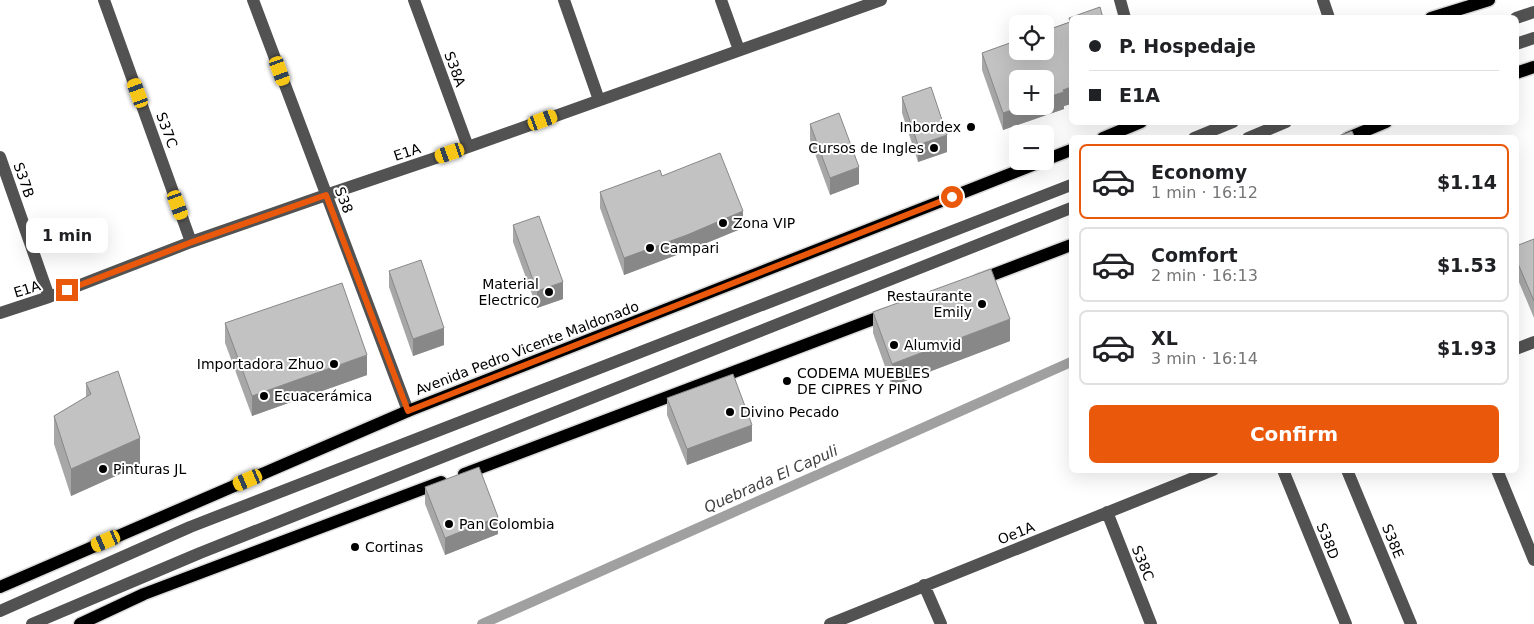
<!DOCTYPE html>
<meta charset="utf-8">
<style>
:root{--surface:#fff;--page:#f2f2f2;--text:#202124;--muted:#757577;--line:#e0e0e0;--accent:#ea580c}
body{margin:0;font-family:"DejaVu Sans",sans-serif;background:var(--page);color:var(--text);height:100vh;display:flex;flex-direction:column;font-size:19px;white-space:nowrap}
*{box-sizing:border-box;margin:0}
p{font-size:16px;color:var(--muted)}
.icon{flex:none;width:28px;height:28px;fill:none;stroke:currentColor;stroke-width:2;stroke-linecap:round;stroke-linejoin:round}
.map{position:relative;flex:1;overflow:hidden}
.panel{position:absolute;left:1069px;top:135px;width:450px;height:338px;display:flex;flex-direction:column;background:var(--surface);border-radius:8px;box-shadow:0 5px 20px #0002}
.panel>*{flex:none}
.hud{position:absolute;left:1069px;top:15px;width:450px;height:110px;border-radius:8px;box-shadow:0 5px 20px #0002;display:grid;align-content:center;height:110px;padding:0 20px;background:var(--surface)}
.fabs{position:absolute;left:1009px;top:15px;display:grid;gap:10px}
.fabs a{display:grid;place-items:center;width:45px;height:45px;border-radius:8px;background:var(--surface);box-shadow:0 5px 20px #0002;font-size:25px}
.end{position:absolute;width:22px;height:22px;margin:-11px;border:6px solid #ea580c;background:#fff;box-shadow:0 0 0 2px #fff}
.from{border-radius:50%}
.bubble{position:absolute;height:35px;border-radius:8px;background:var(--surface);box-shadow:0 5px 20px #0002;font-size:16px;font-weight:800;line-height:35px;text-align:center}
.car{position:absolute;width:15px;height:30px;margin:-15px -8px;border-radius:6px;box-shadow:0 0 4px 1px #0007;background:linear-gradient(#f5c518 24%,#345 0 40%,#f5c518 0 76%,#345 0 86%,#f5c518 0)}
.hud b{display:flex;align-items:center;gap:18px;height:48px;font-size:19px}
.hud b+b{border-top:1px solid var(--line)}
.hud i{width:12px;height:12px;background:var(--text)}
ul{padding:9px 0 0;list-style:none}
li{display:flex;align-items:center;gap:15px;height:75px;margin:0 10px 8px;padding:0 10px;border:2px solid var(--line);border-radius:8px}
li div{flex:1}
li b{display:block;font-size:19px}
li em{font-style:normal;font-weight:800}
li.selected{border-color:var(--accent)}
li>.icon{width:45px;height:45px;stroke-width:1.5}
.primary-button{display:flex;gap:10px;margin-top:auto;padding:10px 20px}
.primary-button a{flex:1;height:58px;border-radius:8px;background:var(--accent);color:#fff;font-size:20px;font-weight:800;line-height:58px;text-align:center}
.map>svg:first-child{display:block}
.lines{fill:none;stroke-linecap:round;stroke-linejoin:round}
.stream{stroke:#a0a0a0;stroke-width:10}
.major-casing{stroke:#dbdbdb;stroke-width:15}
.minor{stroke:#525252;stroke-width:12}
.major{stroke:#000;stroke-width:12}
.wall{fill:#a7a7a7}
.shaded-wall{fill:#888}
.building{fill:#c2c2c2;stroke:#888}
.route{stroke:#ea580c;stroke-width:6}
.poi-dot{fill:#000;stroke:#fff;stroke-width:2}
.labels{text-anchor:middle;stroke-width:4;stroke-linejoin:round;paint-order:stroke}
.street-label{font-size:14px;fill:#000;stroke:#fff}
.poi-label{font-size:14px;fill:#000;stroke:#fff;text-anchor:start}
.water-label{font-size:15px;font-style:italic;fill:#414141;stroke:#fff}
</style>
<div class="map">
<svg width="1534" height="624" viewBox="0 0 1534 624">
<rect width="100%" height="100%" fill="#fff"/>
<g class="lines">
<path class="stream" d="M 482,624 L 1071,362"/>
<defs>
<path id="major" d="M 1431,18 L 1489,0
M 1516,73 L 1534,67
M 1103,138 L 1141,122
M 1348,138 L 1386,122
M 1045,160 L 1071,150
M 979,280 L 1071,245
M 464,474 L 887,314
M 0,587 L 408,411 L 1043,161
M 80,624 L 144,594 L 441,482"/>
</defs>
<use href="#major" class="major-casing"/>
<path class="minor" d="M 104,0 L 191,242
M 253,0 L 408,411
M 414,0 L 468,147
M 564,0 L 599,100
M 721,0 L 739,50
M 1120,0 L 1125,18
M 1323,0 L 1329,18
M 1516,18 L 1534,12
M 1516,44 L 1534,38
M 1194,138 L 1233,122
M 1248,138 L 1286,122
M 0,157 L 49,297
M 0,313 L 49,297 L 191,242 L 326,195 L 468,147 L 881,0
M 1516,349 L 1534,342
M 1283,470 L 1346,624
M 1347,470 L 1411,624
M 1497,470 L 1534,560
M 1107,512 L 1151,624
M 924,585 L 941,624
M 0,611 L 190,527 L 1071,185
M 32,624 L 200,553 L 1071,208
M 830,624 L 1213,470"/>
<use href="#major" class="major"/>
</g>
<path class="wall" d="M 1069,18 L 1071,18 L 1071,104 L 1064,106 L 1064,109 L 1003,130 L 982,70 L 982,53 L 1069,22 Z
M 902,97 L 947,152 L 918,162 L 902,113 Z
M 810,124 L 859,184 L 830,195 L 810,140 Z
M 662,176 L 743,228 L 687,251 L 624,275 L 600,208 L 600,192 Z
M 513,225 L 563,299 L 537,308 L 513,242 Z
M 1534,239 L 1534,318 L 1516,275 L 1516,259 Z
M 389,271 L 444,345 L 413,356 L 389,287 Z
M 873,312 L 1010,341 L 892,386 L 873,333 Z
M 225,323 L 367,375 L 252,416 L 225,343 Z
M 86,383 L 140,465 L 71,496 L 54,444 L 54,416 L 86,397 Z
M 667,398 L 752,441 L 687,465 L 667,415 Z
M 425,487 L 498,534 L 445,555 L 425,504 Z"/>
<path class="shaded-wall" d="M 1071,87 L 1071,104 L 1064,106 L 1064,109 L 1003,130 L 1003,113 L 1023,106 L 1045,106 L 1045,98 L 1063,90 Z
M 947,135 L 947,152 L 918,162 L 918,145 Z
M 859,167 L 859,184 L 830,195 L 830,178 Z
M 743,211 L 743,228 L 687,251 L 624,275 L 624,258 Z
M 563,282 L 563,299 L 537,308 L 537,291 Z
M 1010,319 L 1010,341 L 892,386 L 892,364 Z
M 444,328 L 444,345 L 413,356 L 413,339 Z
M 367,355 L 367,375 L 252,416 L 252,396 Z
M 752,425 L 752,441 L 687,465 L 687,449 Z
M 140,438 L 140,465 L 71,496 L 71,469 Z
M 498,517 L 498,534 L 445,555 L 445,538 Z"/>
<path class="building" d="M 1100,7 L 1103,18 L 1071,18 L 1071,87 L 1063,90 L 1064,92 L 1045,98 L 1045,79 L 1018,79 L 1018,106 L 1023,106 L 1003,113 L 982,53 L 1018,40 L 1018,51 L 1045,51 L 1045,31 L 1070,22 L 1069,18 Z
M 931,87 L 947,135 L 918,145 L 902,97 Z
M 839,113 L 859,167 L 830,178 L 810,124 Z
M 1352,131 L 1355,138 L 1333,138 Z
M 720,153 L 743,211 L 687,235 L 624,258 L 600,192 L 660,170 L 662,176 Z
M 539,216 L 563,282 L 537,291 L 513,225 Z
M 1534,239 L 1534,301 L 1516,259 L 1516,246 Z
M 421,260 L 444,328 L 413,339 L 389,271 Z
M 991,269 L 1010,319 L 892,364 L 873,312 Z
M 342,283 L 367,355 L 252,396 L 225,323 Z
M 118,371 L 140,438 L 71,469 L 54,416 L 91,394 L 86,383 Z
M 733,374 L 752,425 L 687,449 L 667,398 Z
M 479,467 L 498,517 L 445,538 L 425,487 Z"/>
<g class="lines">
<path class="route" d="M 67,290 L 192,242 L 326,195 L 408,411 L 952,197"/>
</g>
<g class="poi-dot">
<circle cx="971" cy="127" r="5"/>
<circle cx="934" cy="148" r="5"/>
<circle cx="723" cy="223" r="5"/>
<circle cx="650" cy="248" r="5"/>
<circle cx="549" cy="292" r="5"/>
<circle cx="982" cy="304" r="5"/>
<circle cx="894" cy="345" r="5"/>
<circle cx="334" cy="364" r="5"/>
<circle cx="787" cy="381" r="5"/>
<circle cx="264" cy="396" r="5"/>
<circle cx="730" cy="412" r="5"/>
<circle cx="103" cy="469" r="5"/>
<circle cx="449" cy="524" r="5"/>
<circle cx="355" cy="547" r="5"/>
</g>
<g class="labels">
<g class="street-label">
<text transform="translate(455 69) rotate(70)" y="5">S38A</text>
<text transform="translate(167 130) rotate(70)" y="5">S37C</text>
<text transform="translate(407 152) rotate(-18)" y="5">E1A</text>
<text transform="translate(24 180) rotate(71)" y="5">S37B</text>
<text transform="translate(344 200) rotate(69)" y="5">S38</text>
<text transform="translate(27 289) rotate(-17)" y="5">E1A</text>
<text transform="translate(527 348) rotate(-21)" y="5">Avenida Pedro Vicente Maldonado</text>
<text transform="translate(1016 533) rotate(-22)" y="5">Oe1A</text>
<text transform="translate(1328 541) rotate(68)" y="5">S38D</text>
<text transform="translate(1393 541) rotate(68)" y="5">S38E</text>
<text transform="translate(1143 563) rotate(68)" y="5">S38C</text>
</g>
<g class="poi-label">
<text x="961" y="132" text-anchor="end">Inbordex</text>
<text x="924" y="153" text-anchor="end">Cursos de Ingles</text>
<text x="733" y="228">Zona VIP</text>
<text x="660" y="253">Campari</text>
<text x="539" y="289" text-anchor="end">Material<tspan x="539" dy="16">Electrico</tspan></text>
<text x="972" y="301" text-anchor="end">Restaurante<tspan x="972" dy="16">Emily</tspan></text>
<text x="904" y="350">Alumvid</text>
<text x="324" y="369" text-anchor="end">Importadora Zhuo</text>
<text x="797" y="378">CODEMA MUEBLES<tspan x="797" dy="16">DE CIPRES Y PINO</tspan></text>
<text x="274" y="401">Ecuacerámica</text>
<text x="740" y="417">Divino Pecado</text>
<text x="113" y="474">Pinturas JL</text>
<text x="459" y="529">Pan Colombia</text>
<text x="365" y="552">Cortinas</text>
</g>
<g class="water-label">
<text transform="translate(771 479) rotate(-24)" y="5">Quebrada El Capuli</text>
</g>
</g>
</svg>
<div class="fabs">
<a><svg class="icon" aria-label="locate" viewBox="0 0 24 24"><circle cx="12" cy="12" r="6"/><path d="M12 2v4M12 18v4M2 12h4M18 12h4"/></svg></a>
<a>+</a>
<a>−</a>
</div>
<i class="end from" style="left:952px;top:197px"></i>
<i class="end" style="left:67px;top:290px"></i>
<div class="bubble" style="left:26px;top:218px;width:82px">1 min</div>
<i class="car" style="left:280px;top:71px;rotate:160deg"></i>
<i class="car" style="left:138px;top:93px;rotate:340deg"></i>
<i class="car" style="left:543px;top:120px;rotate:70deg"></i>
<i class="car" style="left:450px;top:153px;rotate:251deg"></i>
<i class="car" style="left:178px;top:205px;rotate:160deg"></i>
<i class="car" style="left:248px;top:480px;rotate:247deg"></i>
<i class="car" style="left:106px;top:541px;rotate:247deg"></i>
<div class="hud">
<b><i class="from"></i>P. Hospedaje</b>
<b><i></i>E1A</b>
</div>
<section class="panel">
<ul>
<li class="selected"><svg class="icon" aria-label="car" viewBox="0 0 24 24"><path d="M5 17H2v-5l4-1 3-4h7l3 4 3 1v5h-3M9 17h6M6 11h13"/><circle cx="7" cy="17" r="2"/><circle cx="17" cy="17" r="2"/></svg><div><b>Economy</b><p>1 min · 16:12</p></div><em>$1.14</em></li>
<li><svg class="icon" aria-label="car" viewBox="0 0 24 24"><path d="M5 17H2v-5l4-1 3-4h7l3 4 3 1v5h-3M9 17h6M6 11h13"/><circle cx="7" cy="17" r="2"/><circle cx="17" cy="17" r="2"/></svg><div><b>Comfort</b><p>2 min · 16:13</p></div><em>$1.53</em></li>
<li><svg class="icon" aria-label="car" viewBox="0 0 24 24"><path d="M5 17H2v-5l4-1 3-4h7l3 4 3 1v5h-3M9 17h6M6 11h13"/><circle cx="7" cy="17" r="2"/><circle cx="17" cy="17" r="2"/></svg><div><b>XL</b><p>3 min · 16:14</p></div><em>$1.93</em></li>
</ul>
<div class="primary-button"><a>Confirm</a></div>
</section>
</div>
